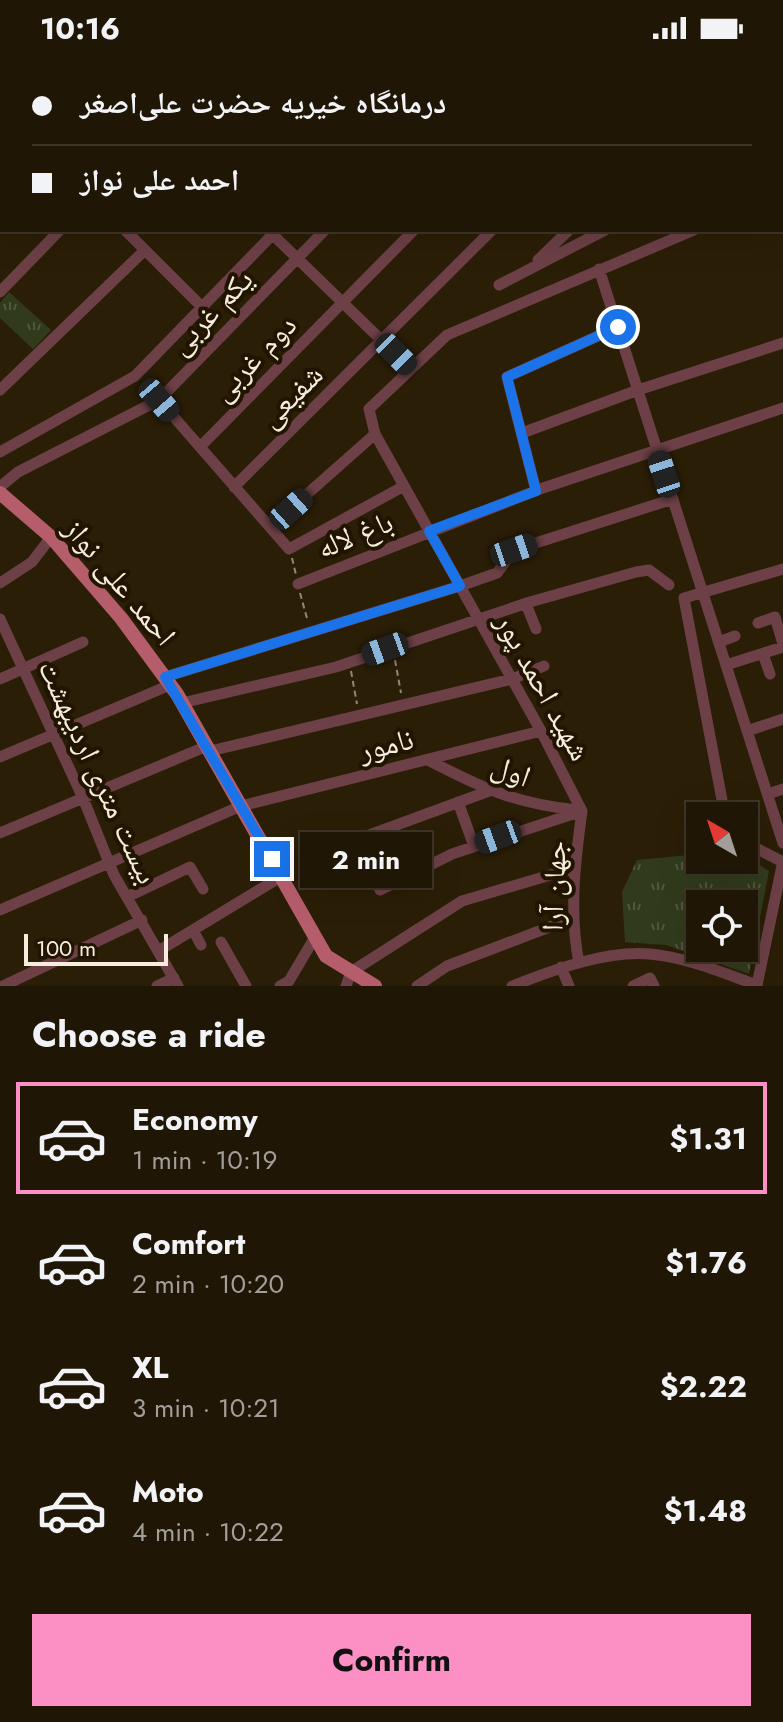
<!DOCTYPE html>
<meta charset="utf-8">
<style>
:root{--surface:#201605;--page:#281f0f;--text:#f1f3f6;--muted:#a29f9a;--line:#3d3527;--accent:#fc8fc3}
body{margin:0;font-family:Jost,"Noto Naskh Arabic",sans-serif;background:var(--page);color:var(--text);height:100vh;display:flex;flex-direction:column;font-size:30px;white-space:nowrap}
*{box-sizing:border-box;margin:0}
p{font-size:26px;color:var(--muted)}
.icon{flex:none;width:44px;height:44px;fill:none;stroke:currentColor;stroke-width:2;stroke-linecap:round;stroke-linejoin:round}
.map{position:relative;height:930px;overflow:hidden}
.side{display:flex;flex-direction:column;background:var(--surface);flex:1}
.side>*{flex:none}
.top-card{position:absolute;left:0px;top:0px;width:784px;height:176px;box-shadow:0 8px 32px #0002,0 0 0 2px var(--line);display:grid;align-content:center;height:176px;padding:0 32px;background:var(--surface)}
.needle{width:52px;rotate:321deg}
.buttons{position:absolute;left:686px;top:746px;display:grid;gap:16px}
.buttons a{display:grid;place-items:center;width:72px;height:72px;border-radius:0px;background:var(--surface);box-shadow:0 8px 32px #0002,0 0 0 2px var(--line);font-size:40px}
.scale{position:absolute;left:24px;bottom:20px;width:144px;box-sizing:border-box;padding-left:8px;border:4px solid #f6eddf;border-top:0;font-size:22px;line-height:28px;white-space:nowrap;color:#f6eddf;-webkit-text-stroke:6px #211500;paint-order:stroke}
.end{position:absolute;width:36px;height:36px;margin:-18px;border:10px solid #1a73e8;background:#fff;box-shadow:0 0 0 4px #fff}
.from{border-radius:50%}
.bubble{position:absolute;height:56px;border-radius:0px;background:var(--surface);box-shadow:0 8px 32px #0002,0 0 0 2px var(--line);font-size:26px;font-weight:700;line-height:56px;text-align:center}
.car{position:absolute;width:24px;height:48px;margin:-24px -12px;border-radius:10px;box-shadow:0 0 6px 2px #0007;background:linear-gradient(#222 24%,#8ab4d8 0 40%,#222 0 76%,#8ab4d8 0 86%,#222 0)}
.top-card b{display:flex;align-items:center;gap:28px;height:76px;font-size:30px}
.top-card b+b{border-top:2px solid var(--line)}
.top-card i{width:20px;height:20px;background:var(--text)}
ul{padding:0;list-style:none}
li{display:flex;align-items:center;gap:24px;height:112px;margin:0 16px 12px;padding:0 16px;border:4px solid transparent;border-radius:0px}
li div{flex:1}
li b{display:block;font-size:30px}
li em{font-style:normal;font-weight:700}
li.selected{border-color:var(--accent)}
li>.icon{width:72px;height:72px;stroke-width:1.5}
h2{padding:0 32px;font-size:36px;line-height:96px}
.action{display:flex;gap:16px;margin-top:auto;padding:16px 32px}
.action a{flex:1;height:92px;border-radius:0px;background:var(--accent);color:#111;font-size:32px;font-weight:700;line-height:92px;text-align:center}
.status{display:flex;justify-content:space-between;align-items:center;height:56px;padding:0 40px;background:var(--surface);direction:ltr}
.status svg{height:22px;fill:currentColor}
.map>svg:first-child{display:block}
.park{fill:url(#park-tufts);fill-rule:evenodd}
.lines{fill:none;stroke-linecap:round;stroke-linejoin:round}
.path{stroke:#928775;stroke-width:2;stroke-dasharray:6 4;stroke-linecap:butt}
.minor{stroke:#6c4046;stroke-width:11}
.major{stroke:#b65d6c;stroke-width:14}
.route{stroke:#1a73e8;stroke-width:10}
.labels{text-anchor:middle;stroke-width:8;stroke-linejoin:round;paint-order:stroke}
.street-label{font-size:30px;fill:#f6eddf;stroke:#211500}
</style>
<div class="status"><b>10:16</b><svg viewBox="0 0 49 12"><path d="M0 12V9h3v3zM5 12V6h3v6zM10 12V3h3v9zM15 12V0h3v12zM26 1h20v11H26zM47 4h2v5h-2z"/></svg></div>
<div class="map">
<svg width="783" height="930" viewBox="0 0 783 930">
<defs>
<pattern id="park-tufts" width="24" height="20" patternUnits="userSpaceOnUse" patternTransform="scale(2)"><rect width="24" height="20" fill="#313b1c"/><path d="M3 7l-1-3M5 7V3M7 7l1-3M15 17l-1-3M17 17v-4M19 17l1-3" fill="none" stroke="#4f583d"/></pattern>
</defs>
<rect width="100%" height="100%" fill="#2b1e07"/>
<path class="park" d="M 9,236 L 51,274 L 33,293 L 0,262 L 0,247 Z
M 700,798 L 700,804 L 744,804 L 744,799 L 769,815 L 749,918 L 666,889 L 625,886 L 622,836 L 637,804 ZM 744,848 L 744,892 L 700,892 L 700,848 Z"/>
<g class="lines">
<path class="path" d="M 292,502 L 296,519
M 300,537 L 308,566
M 395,604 L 401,637
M 351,615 L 357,648"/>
<path class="minor" d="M 88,0 L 90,2
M 606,0 L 608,2
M 738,0 L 739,2
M 170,2 L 171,0
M 268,2 L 270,0
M 357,2 L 359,0
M 450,2 L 452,0
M 500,2 L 502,0
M 588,2 L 590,0
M 630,2 L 632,0
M 675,2 L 678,0
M 782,13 L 783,12
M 0,49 L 2,51
M 782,115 L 783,118
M 0,135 L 2,133
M 782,139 L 783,139
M 125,174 L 202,251
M 268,174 L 410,312
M 538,204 L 569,174
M 599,213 L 783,787
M 499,229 L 605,174
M 0,236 L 60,174
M 0,334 L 145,194
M 159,344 L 289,493 L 404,430
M 522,377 L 638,334 L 783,287
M 200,391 L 414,174
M 0,396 L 135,320 L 277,174
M 0,431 L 18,416 L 159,344 L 325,174
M 234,431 L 492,174
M 536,435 L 507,321 L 618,271
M 270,471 L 375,378
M 0,527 L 32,506 L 51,481
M 298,528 L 543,432 L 783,352
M 526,548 L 536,573
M 0,563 L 83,742 L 114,819 L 178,930
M 758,567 L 775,561 L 783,588
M 719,586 L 735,580
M 763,598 L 770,618
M 726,609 L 783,591
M 165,621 L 460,530 L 497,517 L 514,494 L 673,443
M 0,623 L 83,586
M 182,647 L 336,611 L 530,546 L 636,516 L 649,514 L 669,529
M 747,675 L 783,663
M 210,695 L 512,623 L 544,610
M 0,701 L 170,629
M 428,704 C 482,732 516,748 578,754
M 768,738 L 783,733
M 458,746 L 474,790
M 582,755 L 541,675 L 375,378 L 369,353 L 447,279 L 694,174
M 725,760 L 684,542 L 783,513
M 0,777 L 207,690
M 353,785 L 489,735
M 744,786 L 783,806
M 380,834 L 452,798 L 582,755
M 127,841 L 190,811 L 203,833
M 0,854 L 241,750 L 541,675
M 193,874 L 201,889
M 221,886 L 246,930
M 160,894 L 282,820
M 579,907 C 569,856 575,806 582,755
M 561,911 L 569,930
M 757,929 L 783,805
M 3,930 L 142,864
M 157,930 L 174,922
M 280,930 L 289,925 L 315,881
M 346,930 L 351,916 L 462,845 L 574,812
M 417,930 L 447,910 L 573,862
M 512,930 C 553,914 606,894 650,898 C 686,901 723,917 757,929
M 633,930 L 650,922 L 654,930"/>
<path class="major" d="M 0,437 L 51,481 L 121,562 L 177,638 L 326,900 L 375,930"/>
</g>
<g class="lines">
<path class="route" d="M 272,803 L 165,621 L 460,530 L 429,475 L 536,435 L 507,321 L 618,271"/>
</g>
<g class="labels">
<g class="street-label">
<text transform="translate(211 256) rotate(-46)" y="10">یکم غربی</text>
<text transform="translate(254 302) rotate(-46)" y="10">دوم غربی</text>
<text transform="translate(291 340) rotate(-45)" y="10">شفیعی</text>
<text transform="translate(355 479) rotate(-22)" y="10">باغ لاله</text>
<text transform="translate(120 526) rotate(50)" y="10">احمد علی نواز</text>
<text transform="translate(543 631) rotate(61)" y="10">شهید احمد پور</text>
<text transform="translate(386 689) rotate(-14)" y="10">نامور</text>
<text transform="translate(511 715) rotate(21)" y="10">اول</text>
<text transform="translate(98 716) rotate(65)" y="10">بیست متری اردیبهشت</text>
<text transform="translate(554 830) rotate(-88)" y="10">جهان آرا</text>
</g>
</g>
</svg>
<div class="buttons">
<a><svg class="needle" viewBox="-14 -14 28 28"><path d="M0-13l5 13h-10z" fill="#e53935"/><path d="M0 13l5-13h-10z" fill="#a29f9a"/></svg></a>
<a><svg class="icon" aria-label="locate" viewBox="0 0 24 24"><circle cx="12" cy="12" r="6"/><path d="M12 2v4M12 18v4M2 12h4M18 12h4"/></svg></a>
</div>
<div class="scale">100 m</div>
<i class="end from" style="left:618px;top:271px"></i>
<i class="end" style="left:272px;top:803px"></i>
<div class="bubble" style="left:300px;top:776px;width:132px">2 min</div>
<i class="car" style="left:396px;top:298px;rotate:135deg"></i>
<i class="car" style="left:159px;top:344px;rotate:139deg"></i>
<i class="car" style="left:664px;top:418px;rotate:342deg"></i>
<i class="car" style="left:291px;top:453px;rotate:48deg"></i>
<i class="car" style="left:514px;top:494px;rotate:71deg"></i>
<i class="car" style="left:385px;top:593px;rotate:250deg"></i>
<i class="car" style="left:498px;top:781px;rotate:250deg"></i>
<div class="top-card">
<b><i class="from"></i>درمانگاه خیریه حضرت علی‌اصغر</b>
<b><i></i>احمد علی نواز</b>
</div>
</div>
<section class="side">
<h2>Choose a ride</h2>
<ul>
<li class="selected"><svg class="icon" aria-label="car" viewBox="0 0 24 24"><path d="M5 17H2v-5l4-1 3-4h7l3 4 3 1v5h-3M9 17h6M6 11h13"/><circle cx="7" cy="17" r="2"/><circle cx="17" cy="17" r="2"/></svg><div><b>Economy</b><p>1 min · 10:19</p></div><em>$1.31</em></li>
<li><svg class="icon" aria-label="car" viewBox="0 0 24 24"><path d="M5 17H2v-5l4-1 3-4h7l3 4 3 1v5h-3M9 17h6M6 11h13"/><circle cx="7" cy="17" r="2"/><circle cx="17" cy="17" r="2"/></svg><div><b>Comfort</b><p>2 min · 10:20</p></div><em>$1.76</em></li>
<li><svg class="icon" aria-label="car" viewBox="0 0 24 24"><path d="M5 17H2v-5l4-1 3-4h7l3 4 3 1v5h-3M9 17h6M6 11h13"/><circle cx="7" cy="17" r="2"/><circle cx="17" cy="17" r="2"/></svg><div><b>XL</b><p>3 min · 10:21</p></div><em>$2.22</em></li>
<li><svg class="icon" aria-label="car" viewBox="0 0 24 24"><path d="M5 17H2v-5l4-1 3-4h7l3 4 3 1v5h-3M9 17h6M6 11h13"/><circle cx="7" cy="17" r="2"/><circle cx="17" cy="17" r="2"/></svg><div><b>Moto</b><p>4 min · 10:22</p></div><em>$1.48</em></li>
</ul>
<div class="action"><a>Confirm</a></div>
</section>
